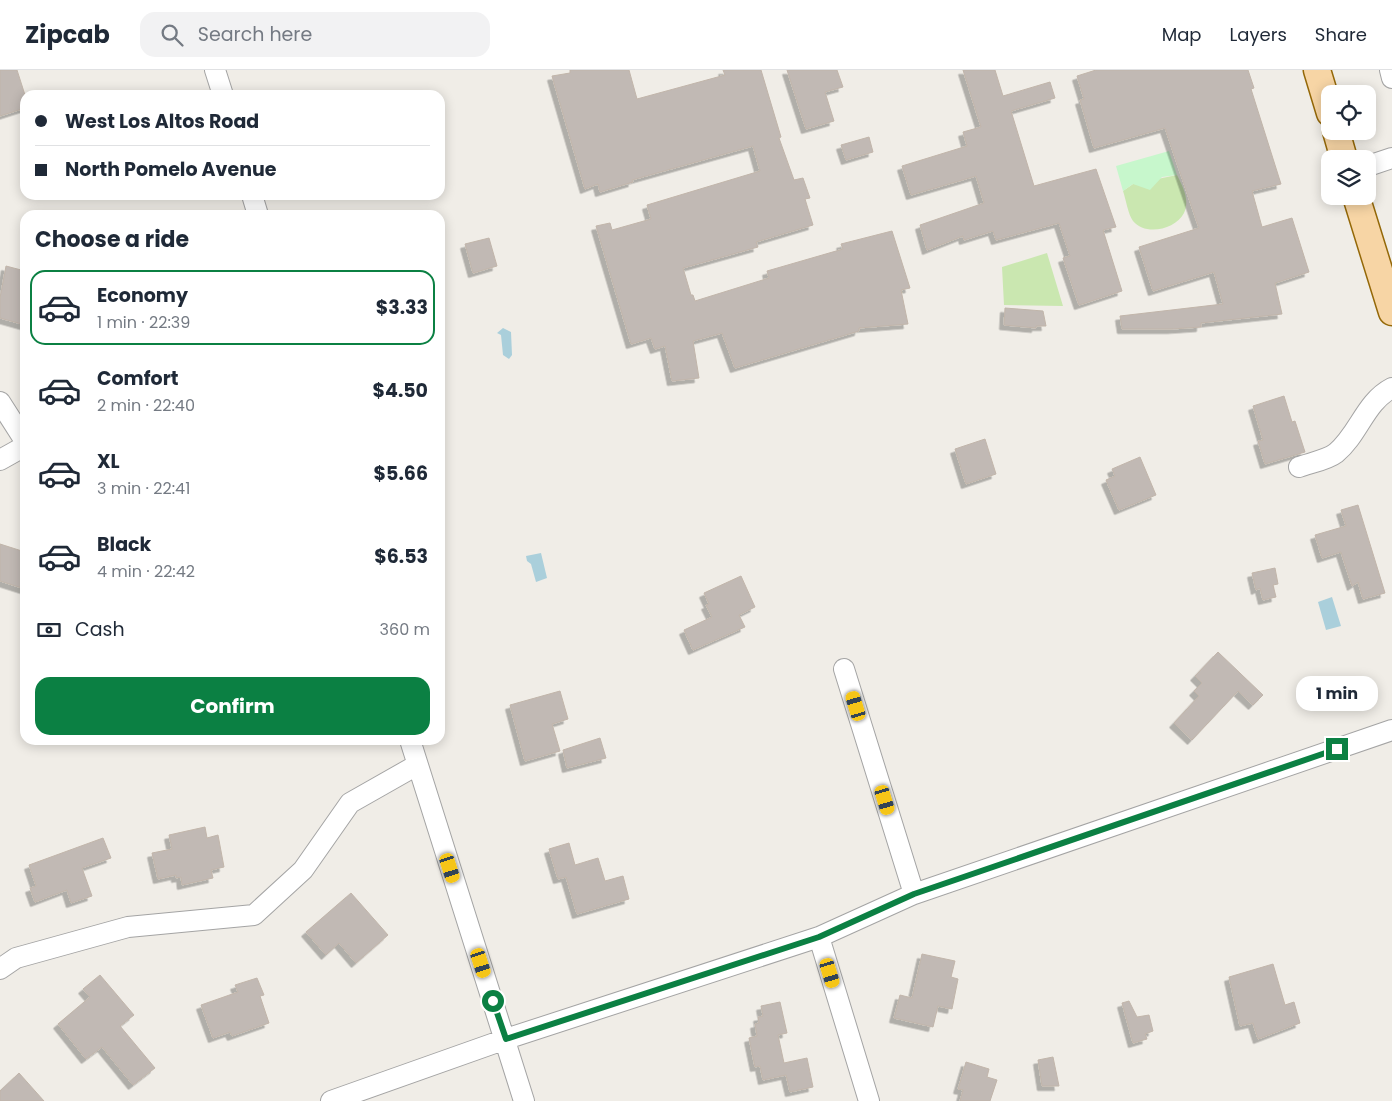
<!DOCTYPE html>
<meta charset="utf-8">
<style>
:root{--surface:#fff;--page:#f2f2f3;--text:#1f2937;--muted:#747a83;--line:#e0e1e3;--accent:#0b8043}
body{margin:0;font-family:Poppins,sans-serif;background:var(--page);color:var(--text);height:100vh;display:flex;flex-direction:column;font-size:19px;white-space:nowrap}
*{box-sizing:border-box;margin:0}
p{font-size:16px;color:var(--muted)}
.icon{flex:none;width:28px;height:28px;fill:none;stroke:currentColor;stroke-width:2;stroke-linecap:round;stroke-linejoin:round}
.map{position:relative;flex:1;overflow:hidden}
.details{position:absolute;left:20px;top:140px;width:425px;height:535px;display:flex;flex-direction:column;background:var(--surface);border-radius:15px;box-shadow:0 2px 12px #0003}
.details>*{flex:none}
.hud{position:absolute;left:20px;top:20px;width:425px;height:110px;border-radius:15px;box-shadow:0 2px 12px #0003;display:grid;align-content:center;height:110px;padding:0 15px;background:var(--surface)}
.buttons{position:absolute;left:1321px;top:15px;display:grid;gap:10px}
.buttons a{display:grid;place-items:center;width:55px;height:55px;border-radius:10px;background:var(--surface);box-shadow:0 2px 12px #0003;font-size:25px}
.end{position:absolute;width:22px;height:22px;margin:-11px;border:6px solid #0b8043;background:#fff;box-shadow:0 0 0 2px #fff}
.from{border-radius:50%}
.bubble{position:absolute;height:35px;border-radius:15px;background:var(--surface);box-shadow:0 2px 12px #0003;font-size:16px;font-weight:700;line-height:35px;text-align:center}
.car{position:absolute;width:15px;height:30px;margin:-15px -8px;border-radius:6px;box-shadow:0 0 4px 1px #0007;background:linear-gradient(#f5c518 24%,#345 0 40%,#f5c518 0 76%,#345 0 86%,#f5c518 0)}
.hud b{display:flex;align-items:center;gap:18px;height:48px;font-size:19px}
.hud b+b{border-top:1px solid var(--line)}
.hud i{width:12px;height:12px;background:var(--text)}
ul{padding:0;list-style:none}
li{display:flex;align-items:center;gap:15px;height:75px;margin:0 10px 8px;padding:0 5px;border:2px solid transparent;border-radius:15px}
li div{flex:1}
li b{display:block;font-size:19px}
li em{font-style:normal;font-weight:700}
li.active{border-color:var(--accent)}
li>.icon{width:45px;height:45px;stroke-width:1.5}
h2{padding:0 15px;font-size:22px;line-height:60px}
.pay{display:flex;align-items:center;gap:12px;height:55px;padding:0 15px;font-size:19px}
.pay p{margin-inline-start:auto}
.cta{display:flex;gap:10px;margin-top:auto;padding:10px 15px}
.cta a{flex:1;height:58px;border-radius:15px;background:var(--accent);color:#fff;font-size:20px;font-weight:700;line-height:58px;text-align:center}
header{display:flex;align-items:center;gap:30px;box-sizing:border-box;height:70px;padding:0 25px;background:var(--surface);border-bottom:1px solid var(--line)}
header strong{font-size:24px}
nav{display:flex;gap:28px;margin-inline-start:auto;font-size:18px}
.search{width:350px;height:45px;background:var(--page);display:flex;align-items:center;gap:12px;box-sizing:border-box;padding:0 18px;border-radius:15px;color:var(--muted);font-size:19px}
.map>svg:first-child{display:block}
.grass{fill:#cae7b0}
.park{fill:#c7f7cc}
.water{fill:#aacfdb}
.building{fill:#c1b9b4;stroke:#c1b5aa;filter:url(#shadow)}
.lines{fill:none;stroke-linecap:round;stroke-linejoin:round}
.minor-casing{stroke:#a4a4a4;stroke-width:22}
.major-casing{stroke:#946808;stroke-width:29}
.minor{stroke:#fff;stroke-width:20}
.major{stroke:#f7d5a5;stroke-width:26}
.route{stroke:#0b8043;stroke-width:6}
</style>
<header>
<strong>Zipcab</strong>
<div class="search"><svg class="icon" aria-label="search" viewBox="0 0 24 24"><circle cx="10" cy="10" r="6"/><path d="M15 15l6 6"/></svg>Search here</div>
<nav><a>Map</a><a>Layers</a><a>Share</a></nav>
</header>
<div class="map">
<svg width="1392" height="1031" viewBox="0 0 1392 1031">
<defs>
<filter id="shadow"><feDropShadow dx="-4.5" dy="4.5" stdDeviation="0" flood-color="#0004"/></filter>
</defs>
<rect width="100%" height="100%" fill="#f0ede7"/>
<path class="grass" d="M 1177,105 C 1183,117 1190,130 1184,143 C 1175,160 1145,166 1133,151 C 1128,144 1126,130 1123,121 L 1133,114 Z
M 1047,183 L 1063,236 L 1004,235 L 1002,197 Z"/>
<path class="park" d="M 1169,81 L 1177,105 L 1162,107 L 1150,120 L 1133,114 L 1123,121 L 1116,96 Z"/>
<path class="water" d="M 503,258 L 511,262 L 512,285 L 509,289 L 503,285 L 501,265 L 497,263 Z
M 541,483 L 547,508 L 536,512 L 531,494 L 527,491 L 526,486 Z
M 1332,527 L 1341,556 L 1326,560 L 1318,532 Z"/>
<path class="building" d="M 0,0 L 17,0 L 25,25 L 25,38 L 0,46 Z
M 570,0 L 629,0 L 637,29 L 725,5 L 723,0 L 761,0 L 781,67 L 779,68 L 794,110 L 803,108 L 810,128 L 805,129 L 813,155 L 756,172 L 758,177 L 683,198 L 691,225 L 693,225 L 695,231 L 769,208 L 767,201 L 843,179 L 841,174 L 892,161 L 910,218 L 901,220 L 908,254 L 859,258 L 859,261 L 735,298 L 722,263 L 693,271 L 699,308 L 672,311 L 665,276 L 655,279 L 651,268 L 631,274 L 596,156 L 610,153 L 612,160 L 651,149 L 647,135 L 760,101 L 753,76 L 632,110 L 633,112 L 600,122 L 598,114 L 585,119 L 552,6 L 570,3 Z
M 787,0 L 837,0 L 843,17 L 825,22 L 834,51 L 806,59 Z
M 963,0 L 995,0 L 1003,26 L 1050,12 L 1055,28 L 1011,41 L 1034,116 L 1096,99 L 1116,157 L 1103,160 L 1122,221 L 1079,235 L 1063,188 L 1070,186 L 1059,153 L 996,170 L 993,161 L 964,170 L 963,166 L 927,180 L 920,155 L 984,133 L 976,106 L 911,125 L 902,96 L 967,76 L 963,62 L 981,57 Z
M 1096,0 L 1248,0 L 1254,18 L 1251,19 L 1281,114 L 1252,121 L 1262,157 L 1292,148 L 1309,202 L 1275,213 L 1282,244 L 1201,253 L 1201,257 L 1172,259 L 1122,259 L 1120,246 L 1223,234 L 1214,202 L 1153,221 L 1139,177 L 1199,158 L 1165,58 L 1094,78 L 1080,30 L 1084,29 L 1077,6 Z
M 869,67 L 873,82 L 846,90 L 841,75 Z
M 489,168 L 497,196 L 473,203 L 465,174 Z
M 6,196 L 25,201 L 25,255 L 0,248 L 0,228 Z
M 1005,238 L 1043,241 L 1046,256 L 1036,256 L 1036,258 L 1004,255 Z
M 1284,326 L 1292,352 L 1295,351 L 1305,382 L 1265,394 L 1258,371 L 1263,370 L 1253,336 Z
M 985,369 L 996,404 L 966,414 L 955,379 Z
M 1140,387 L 1156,425 L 1119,440 L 1106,410 L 1115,406 L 1112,399 Z
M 1358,435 L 1385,523 L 1363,529 L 1358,512 L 1352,516 L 1341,482 L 1322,488 L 1315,465 L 1346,456 L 1341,440 Z
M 0,474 L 25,482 L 25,519 L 0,511 Z
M 1275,498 L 1278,514 L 1273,515 L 1276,527 L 1263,530 L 1260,518 L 1256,520 L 1252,503 Z
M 741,506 L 755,537 L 739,545 L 745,557 L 693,580 L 684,560 L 712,547 L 706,535 L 709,534 L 704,523 Z
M 1218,582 L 1263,625 L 1253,635 L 1238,621 L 1192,670 L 1174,653 L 1199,626 L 1194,621 L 1202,613 L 1195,606 Z
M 560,621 L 568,649 L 552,654 L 560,681 L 525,691 L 510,635 Z
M 600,668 L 606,688 L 567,698 L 563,680 Z
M 205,757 L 207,768 L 218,765 L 224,797 L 211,800 L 213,808 L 182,815 L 181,807 L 176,808 L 176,805 L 158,809 L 152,783 L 172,779 L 169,765 Z
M 103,768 L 111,788 L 82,798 L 92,826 L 71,833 L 67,820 L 35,832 L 30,818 L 36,816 L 29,795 Z
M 569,773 L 575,795 L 598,788 L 605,811 L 623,806 L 629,829 L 577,844 L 566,807 L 558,809 L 549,779 Z
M 351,823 L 388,865 L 356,893 L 339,873 L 326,885 L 306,862 Z
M 922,884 L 955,891 L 951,907 L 958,909 L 952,939 L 938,936 L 933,957 L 894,948 L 900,925 L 912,928 Z
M 1273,894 L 1285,935 L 1294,932 L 1300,953 L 1258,969 L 1253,953 L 1240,956 L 1229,907 Z
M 100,905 L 134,945 L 120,956 L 155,998 L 133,1015 L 102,977 L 86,989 L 58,954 L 90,927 L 83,919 Z
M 257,908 L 264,925 L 260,926 L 269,953 L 232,966 L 230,962 L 213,968 L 201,935 L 238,922 L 235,915 Z
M 1129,931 L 1137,947 L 1149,945 L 1153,961 L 1145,964 L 1147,969 L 1133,973 L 1122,933 Z
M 780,932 L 787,963 L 778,965 L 784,993 L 807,988 L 813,1017 L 790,1022 L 786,1005 L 763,1010 L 760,996 L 755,997 L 749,968 L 757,966 L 755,954 L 759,953 L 758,947 L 763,946 L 761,936 Z
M 1053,987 L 1059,1016 L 1042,1016 L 1038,990 Z
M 966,992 L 989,999 L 987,1007 L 997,1010 L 990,1031 L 960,1031 L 963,1020 L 958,1019 Z
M 19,1003 L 44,1031 L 0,1031 L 0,1021 Z"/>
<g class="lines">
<defs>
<path id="minor" d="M 215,0 L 223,25
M 1390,0 L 1392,8
M 1368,96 L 1392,88
M 252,125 L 258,145
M 0,332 L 25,371
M 0,390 L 25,376
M 1299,397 C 1310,393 1327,390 1336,383 C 1359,364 1365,332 1392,318
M 844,599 L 914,824
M 410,670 L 524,1031
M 819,867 L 869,1031
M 0,899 L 16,888 L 128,857 L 254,845 L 303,800 L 350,733 L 417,695
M 331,1031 L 506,969 L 819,867 L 914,824 L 1392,660"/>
<path id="major" d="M 1317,0 L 1330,43
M 1336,61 L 1344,89
M 1356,126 L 1392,242"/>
</defs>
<use href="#minor" class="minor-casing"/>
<use href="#major" class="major-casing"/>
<use href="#minor" class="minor"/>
<use href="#major" class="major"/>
</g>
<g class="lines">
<path class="route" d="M 493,931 L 506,969 L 819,867 L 914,824 L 1337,679"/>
</g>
</svg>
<div class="buttons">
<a><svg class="icon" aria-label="locate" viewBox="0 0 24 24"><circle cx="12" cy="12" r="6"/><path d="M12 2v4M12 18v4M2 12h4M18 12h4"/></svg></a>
<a><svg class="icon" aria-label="layers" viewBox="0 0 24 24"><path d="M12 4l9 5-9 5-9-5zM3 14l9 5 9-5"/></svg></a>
</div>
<i class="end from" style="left:493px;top:931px"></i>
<i class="end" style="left:1337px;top:679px"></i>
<div class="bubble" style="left:1296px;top:606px;width:82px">1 min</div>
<i class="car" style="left:856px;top:636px;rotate:343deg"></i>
<i class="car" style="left:885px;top:730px;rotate:163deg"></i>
<i class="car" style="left:450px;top:798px;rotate:162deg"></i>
<i class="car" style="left:481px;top:893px;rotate:162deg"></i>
<i class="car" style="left:830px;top:903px;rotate:163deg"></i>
<div class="hud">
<b><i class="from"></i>West Los Altos Road</b>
<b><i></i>North Pomelo Avenue</b>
</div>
<section class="details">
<h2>Choose a ride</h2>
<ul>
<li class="active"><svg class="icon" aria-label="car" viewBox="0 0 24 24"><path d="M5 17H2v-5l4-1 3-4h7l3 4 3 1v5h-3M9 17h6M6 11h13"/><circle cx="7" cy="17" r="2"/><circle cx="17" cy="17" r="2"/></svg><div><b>Economy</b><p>1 min · 22:39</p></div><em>$3.33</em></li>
<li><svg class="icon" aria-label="car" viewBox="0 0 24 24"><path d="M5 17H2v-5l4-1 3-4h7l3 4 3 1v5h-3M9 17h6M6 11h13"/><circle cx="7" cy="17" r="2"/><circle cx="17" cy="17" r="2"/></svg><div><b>Comfort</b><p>2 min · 22:40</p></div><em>$4.50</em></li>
<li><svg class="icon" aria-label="car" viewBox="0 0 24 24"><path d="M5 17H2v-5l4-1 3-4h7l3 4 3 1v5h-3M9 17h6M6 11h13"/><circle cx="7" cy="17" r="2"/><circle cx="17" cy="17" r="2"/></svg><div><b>XL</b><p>3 min · 22:41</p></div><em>$5.66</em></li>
<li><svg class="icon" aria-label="car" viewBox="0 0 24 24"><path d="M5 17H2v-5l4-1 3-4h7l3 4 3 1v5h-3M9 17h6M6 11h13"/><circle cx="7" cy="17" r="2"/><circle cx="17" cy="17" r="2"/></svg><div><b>Black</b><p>4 min · 22:42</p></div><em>$6.53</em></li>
</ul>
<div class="pay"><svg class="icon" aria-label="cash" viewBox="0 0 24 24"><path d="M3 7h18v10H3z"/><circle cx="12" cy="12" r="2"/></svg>Cash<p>360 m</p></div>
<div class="cta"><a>Confirm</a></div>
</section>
</div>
